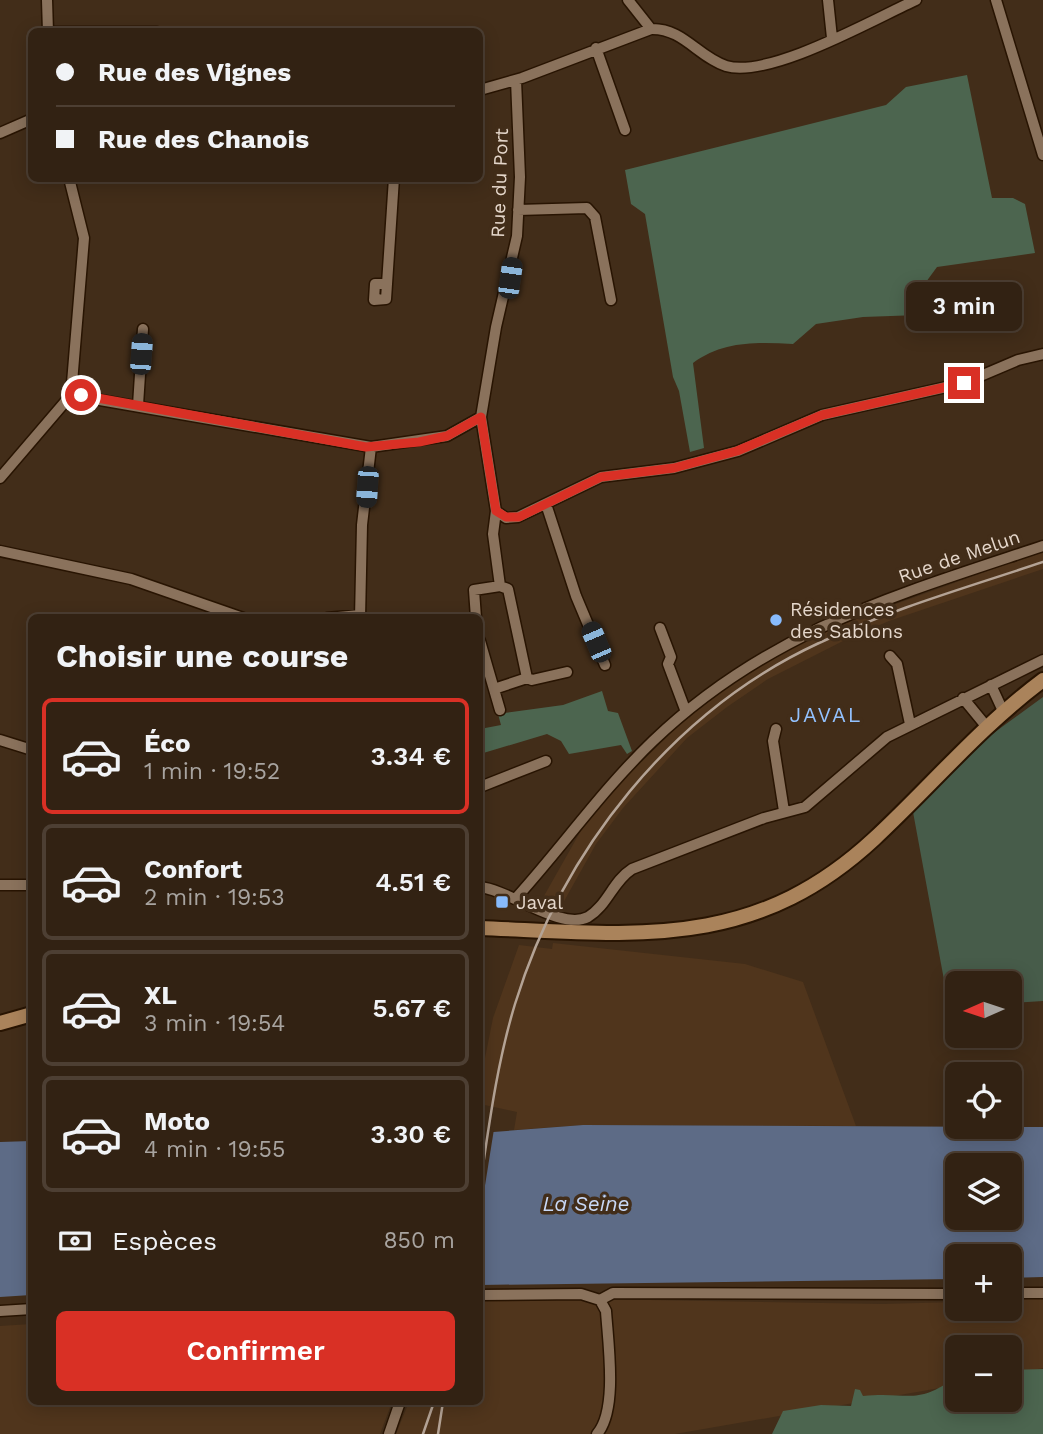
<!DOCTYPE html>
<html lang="fr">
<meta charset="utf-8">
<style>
:root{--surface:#322213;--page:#3d2f21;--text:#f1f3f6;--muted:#a8a4a0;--line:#4d3f33;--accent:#d93025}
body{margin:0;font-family:"Work Sans",sans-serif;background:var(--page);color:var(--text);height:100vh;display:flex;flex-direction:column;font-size:26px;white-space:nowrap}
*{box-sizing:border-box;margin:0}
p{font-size:23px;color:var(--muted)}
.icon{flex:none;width:38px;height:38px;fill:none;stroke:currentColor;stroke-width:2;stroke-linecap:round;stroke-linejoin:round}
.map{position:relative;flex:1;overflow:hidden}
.sheet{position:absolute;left:28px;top:614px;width:455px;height:791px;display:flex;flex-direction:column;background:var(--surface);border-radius:10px;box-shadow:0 4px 18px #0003,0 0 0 2px var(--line)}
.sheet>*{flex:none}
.top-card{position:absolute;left:28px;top:28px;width:455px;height:154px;border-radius:10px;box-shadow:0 4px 18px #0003,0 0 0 2px var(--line);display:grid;align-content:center;height:154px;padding:0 28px;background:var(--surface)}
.needle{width:46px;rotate:267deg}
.controls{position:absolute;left:945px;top:971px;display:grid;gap:14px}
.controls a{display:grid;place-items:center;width:77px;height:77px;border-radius:10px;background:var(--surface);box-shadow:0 4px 18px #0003,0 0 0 2px var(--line);font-size:35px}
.end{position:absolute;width:32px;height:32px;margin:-16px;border:9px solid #d93025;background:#fff;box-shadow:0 0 0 4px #fff}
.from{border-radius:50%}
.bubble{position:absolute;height:49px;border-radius:10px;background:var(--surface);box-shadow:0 4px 18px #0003,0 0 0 2px var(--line);font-size:23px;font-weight:600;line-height:49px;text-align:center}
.car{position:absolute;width:21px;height:42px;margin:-21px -10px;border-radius:9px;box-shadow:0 0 5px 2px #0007;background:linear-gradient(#222 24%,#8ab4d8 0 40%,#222 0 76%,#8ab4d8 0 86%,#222 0)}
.top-card b{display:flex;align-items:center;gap:24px;height:66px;font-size:26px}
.top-card b+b{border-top:2px solid var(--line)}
.top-card i{width:18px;height:18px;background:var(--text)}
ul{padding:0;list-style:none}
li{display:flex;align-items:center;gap:21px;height:116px;margin:0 14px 10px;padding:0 14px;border:4px solid var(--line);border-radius:10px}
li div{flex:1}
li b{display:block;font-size:26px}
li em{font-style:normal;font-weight:600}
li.active{border-color:var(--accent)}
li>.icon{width:63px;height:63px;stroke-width:1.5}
h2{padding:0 28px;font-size:32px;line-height:84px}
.pay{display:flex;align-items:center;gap:18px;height:77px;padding:0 28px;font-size:26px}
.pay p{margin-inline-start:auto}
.primary-button{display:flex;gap:14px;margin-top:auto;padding:14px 28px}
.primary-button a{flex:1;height:80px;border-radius:10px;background:var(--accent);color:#fff;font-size:28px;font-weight:600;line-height:80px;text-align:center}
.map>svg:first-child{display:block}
.built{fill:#50351c}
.green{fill:#475c4a}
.forest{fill:#4c654f}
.water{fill:#5d6b86;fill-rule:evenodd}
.pier{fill:#422d19}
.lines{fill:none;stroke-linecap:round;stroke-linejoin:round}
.minor-casing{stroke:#281402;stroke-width:13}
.secondary-casing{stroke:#281402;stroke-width:18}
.minor{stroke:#8a725c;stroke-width:10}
.secondary{stroke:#aa835b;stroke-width:14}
.rail{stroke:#b4a395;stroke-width:2.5}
.route{stroke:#d93025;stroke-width:9}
.poi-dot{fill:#88bbfc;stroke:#422d19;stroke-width:2.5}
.labels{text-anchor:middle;stroke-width:7;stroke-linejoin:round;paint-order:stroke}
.street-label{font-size:19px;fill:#e5d7cb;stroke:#422d19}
.poi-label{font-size:19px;fill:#e5d7cb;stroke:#422d19;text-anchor:start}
.neighbourhood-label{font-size:21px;letter-spacing:2px;fill:#93c2ff;stroke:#422d19}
.water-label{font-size:21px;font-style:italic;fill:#c8d8f6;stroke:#422d19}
</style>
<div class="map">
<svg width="1043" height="1434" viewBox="0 0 1043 1434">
<rect width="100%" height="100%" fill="#422d19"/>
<path class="built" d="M 1043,551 L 1043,569 L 889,621 L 847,639 L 768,679 L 727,707 L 687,738 L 623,808 L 596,844 L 558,912 L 540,903 L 583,827 L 615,788 L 684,720 L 719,692 L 788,648 L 832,627 Z
M 553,943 L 745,964 L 803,982 L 856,1126 L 583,1125 L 514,1130 L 517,1112 L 480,1104 L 480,1083 L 493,1018 L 519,945 L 552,949 Z
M 1043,1298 L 1043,1368 L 1010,1375 L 1010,1348 L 957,1348 L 957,1385 L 675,1434 L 396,1434 L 409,1402 L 480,1402 L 480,1301 L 591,1299 L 883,1304 L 957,1302 L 957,1309 L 1010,1309 L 1010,1300 Z
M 31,1324 L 32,1402 L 392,1402 L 380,1434 L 0,1434 L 0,1326 Z"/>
<path class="green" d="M 1043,697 L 1043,1001 L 1010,1003 L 1010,984 L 957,984 L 957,1006 L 949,1007 L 913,812 L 984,740 Z"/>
<path class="forest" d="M 967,75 L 992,198 L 1013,198 L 1025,204 L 1035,253 L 937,267 L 918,293 L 919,315 L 863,317 L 816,324 L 793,344 C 756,342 723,341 693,363 L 704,448 L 690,452 L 679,391 L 673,377 L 645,214 L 631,204 L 625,170 L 886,105 L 906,87 Z
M 602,691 L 608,711 L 618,713 L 632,751 L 627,754 L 621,745 L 569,754 L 561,741 L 547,734 L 480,754 L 480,729 L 501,725 L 498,714 L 563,705 Z
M 1043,1369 L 1043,1434 L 772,1434 L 783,1411 L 821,1405 L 851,1406 L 855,1389 L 860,1390 L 863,1396 C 909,1391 916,1407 957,1376 L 957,1400 L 1010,1400 L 1010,1370 Z"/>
<path class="water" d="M 583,1125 L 1043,1127 L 1043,1277 L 1010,1278 L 1010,1256 L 957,1256 L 957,1279 L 480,1285 L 480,1133 ZM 957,1166 L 1010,1166 L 1010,1218 L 957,1218 Z
M 31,1141 L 31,1295 L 0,1297 L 0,1142 Z"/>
<path class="pier" d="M 494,1129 L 480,1217 L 480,1130 Z"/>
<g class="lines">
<defs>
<path id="minor" d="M 47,0 L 48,32
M 628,0 L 651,29
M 828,0 L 832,38
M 996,0 L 1043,155
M 53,32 L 157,32
M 596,48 L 625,130
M 480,90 L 522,78 L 651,29 C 683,28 698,57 726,66 C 769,79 874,19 916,0
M 0,133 L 32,119
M 69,178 L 84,238 L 71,395
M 518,210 L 587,208 L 595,217 L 611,300
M 387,284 L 375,284 L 374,300 L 386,299 L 387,284 L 394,178
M 71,395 L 371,447
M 138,405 L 143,329
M 481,417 L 496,511 L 506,518 L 518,517 L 601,477 L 674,468 L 738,451 L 822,415 L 964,383 L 1018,360 L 1043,354
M 0,478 L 71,395
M 546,504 L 576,596 L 605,665
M 0,551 L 131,579 L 243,618
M 327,618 L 360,615
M 360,618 L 362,525 L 371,447 L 447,436 L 481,417 L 496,327 L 517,236 L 520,177 L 516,80
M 476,618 L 474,590 L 500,586 L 493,534 L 496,511
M 660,628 L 671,657 L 668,664 L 686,712
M 480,641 L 500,710
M 890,656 L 897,664 L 910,724
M 527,678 L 532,680 L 567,672
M 991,685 L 1003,711
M 494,689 L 527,678 L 508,589 L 500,586
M 963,698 L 986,726
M 776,729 L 773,741 L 784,811
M 0,740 L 32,750
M 480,787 L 546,761
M 0,885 L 32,885
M 480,887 C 510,890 561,931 588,917 C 607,906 613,881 632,869 L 764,818 L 805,807 L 887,737 L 1043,660
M 517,897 C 563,846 603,789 653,741 C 768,631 896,595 1043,546
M 1010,1293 L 1043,1293
M 480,1295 L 581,1294 L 600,1300
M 600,1300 L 613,1293 L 957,1294
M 0,1311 L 32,1309
M 389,1434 L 400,1402
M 597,1434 C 618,1410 608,1343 606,1311 L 600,1300"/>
<path id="secondary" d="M 480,928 C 632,934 751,953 874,839 C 931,786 980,727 1043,680
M 0,1023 L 32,1014"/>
</defs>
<use href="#minor" class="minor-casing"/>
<use href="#secondary" class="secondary-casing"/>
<use href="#minor" class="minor"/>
<use href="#secondary" class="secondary"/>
<path class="rail" d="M 480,1186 C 489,1125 497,1063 515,1004 C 562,851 672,711 819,643 C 891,609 968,587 1043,562
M 423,1434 L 434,1402
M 438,1434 L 443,1402"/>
</g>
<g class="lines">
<path class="route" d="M 81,395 L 366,447 L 419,442 L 447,436 L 481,417 L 496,511 L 506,517 L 519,517 L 601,477 L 674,468 L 737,451 L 822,415 L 964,383"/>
</g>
<g class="poi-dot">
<circle cx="776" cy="620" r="7"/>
<rect x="495" y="895" width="14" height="14" rx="3.5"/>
</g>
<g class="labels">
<g class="street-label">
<text transform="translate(499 183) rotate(-88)" y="7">Rue du Port</text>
<text transform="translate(959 556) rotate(-19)" y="7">Rue de Melun</text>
</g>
<g class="poi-label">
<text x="790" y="616">Résidences<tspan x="790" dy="22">des Sablons</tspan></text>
<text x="516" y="909">Javal</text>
</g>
<g class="neighbourhood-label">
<text x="826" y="722">JAVAL</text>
</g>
<g class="water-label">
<text x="586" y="1211">La Seine</text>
</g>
</g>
</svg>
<div class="controls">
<a><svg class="needle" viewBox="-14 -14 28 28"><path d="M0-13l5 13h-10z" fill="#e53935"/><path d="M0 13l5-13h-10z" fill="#a8a4a0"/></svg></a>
<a><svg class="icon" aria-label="locate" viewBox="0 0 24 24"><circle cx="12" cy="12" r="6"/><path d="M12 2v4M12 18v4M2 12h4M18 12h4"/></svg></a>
<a><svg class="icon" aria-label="layers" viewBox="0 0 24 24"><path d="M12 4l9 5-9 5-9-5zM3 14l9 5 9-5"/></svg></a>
<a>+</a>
<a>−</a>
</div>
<i class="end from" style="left:81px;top:395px"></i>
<i class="end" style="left:964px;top:383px"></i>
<div class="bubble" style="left:906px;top:282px;width:116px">3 min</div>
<i class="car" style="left:510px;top:278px;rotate:8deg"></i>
<i class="car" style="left:141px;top:354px;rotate:4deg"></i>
<i class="car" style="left:367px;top:487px;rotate:184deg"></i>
<i class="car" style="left:596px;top:642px;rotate:337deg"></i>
<div class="top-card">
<b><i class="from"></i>Rue des Vignes</b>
<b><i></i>Rue des Chanois</b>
</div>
<section class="sheet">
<h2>Choisir une course</h2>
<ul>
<li class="active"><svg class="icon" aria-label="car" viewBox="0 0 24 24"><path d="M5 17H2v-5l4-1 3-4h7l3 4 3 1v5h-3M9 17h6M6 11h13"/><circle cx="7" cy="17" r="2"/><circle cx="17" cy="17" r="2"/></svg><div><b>Éco</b><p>1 min · 19:52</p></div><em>3.34 €</em></li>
<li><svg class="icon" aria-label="car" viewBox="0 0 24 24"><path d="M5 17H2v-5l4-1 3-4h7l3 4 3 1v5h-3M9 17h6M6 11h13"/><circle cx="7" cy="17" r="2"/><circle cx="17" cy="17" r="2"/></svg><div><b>Confort</b><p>2 min · 19:53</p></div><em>4.51 €</em></li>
<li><svg class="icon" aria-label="car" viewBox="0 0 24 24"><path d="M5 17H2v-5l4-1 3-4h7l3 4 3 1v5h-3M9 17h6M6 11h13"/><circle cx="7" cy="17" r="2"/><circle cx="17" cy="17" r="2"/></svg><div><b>XL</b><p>3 min · 19:54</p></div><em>5.67 €</em></li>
<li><svg class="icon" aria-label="car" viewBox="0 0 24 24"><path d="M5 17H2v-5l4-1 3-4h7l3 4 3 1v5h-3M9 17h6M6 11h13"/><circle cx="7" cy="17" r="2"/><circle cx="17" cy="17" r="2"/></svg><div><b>Moto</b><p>4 min · 19:55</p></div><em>3.30 €</em></li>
</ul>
<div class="pay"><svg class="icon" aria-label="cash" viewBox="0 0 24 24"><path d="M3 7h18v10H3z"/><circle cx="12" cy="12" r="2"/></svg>Espèces<p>850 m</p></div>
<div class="primary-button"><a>Confirmer</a></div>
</section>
</div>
